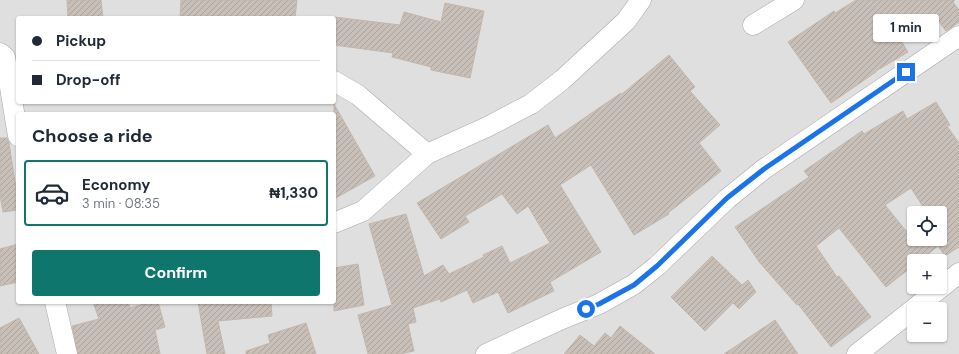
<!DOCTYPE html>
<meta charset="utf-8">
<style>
:root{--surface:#fff;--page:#f2f2f3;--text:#1f2937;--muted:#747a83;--line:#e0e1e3;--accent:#0f766e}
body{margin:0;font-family:"DM Sans",sans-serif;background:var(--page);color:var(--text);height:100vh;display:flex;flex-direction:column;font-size:15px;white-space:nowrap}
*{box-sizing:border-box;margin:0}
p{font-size:13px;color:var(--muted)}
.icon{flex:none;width:22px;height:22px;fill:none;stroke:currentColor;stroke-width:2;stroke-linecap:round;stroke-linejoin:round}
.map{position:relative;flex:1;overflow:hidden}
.details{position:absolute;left:16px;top:112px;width:320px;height:192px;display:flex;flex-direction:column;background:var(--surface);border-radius:4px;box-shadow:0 1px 3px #0004}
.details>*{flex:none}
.guide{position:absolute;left:16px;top:16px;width:320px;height:88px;border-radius:4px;box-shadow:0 1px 3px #0004;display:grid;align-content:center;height:88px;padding:0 16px;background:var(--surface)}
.buttons{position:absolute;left:907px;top:206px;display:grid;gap:8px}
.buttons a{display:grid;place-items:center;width:40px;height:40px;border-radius:4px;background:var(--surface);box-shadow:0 1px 3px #0004;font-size:20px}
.end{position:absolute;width:18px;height:18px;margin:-9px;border:5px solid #1a73e8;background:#fff;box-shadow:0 0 0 2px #fff}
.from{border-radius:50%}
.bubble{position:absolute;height:28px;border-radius:4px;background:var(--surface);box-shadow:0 1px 3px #0004;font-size:13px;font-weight:700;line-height:28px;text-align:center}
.guide b{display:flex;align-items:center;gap:14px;height:38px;font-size:15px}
.guide b+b{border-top:1px solid var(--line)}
.guide i{width:10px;height:10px;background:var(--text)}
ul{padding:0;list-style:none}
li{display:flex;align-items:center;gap:12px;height:66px;margin:0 8px 6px;padding:0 8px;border:2px solid var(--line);border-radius:4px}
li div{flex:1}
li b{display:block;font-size:15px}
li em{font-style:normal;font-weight:700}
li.on{border-color:var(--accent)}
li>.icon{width:36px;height:36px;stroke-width:1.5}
h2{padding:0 16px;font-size:18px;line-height:48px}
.primary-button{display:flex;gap:8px;margin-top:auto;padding:8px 16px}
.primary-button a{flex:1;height:46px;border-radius:4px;background:var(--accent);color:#fff;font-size:16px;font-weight:700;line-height:46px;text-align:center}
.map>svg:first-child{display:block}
.residential{fill:#e0dfdf;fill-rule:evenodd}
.building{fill:url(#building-hatch);stroke:#c4b6ab;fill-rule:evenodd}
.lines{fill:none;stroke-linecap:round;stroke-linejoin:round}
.minor-casing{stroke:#a9a9a9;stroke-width:21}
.minor{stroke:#fff;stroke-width:20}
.route{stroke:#1a73e8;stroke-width:5}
</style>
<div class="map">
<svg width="959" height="354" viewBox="0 0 959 354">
<defs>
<pattern id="building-hatch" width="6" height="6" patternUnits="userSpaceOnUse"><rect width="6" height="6" fill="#c7bfb8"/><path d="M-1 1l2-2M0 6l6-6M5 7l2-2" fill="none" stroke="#aba49e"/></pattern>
</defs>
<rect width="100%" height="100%" fill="#f2efe9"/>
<path class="residential" d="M 0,0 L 959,0 L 959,354 L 0,354 ZM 18,18 L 334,18 L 334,102 L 18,102 ZM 18,114 L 334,114 L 334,302 L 18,302 ZM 914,213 L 940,213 L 940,239 L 914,239 ZM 914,261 L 940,261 L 940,287 L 914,287 ZM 914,309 L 940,309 L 940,335 L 914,335 Z"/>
<path class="building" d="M 67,0 L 101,0 L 103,18 L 68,18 Z
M 181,0 L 297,0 L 295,18 L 256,18 L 243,16 L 242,18 L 180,18 Z
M 856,0 L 955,0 L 953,2 L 959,10 L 959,22 L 946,31 L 934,15 L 900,39 L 908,52 L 876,71 L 876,72 L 831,103 L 788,42 L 834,11 L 835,13 Z
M 445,3 L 484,11 L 470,78 L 431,70 L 431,67 L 392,57 L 393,53 L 334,45 L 334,17 L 400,25 L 404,12 L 441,22 Z
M 669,55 L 695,87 L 690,91 L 720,125 L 699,143 L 721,171 L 668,213 L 669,214 L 634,235 L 591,165 L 560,185 L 601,252 L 550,282 L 554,291 L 508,313 L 498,292 L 473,303 L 467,290 L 441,302 L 440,299 L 413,308 L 416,322 L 408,324 L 414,351 L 400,354 L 368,354 L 358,315 L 392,305 L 369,224 L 406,214 L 424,276 L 443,265 L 449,274 L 484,257 L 483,255 L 502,246 L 510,263 L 550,243 L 528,206 L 517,214 L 502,194 L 465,216 L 469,222 L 441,239 L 417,203 L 548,125 L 555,138 L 621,93 L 622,94 Z
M 936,102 L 950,125 L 947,126 L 959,143 L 959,247 L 945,256 L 938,246 L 920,261 L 914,261 L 914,265 L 886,287 L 839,228 L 816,246 L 837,277 L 839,276 L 871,317 L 831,347 L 798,304 L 797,305 L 760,263 L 735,227 L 809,177 L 804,171 L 862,131 L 864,134 L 903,111 L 907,119 ZM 911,188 L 927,213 L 940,213 L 940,239 L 914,239 L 914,225 L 906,231 L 885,205 Z
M 334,104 L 375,176 L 334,199 Z
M 0,138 L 7,138 L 9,143 L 18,201 L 18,210 L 3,212 L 0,195 Z
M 18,244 L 18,282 L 0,286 L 0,249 Z
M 712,256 L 742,285 L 748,280 L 756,292 L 739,309 L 733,303 L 705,331 L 671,297 Z
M 358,264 L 364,305 L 334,311 L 334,268 Z
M 93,302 L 128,302 L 130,308 L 151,302 L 158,302 L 165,327 L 155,330 L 160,354 L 78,354 L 72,326 L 99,319 Z
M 198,302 L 271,302 L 272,316 L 218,321 L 225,354 L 207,354 Z
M 19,318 L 39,354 L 0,354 L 0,328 Z
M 775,320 L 798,354 L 724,354 Z
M 306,323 L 316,354 L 246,354 L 246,351 L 270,343 L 268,335 Z
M 620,326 L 655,354 L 564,354 L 580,335 L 594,346 L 605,333 L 611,338 Z"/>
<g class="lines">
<defs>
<path id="minor" d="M 753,25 L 794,0
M 0,53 L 5,57 L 18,136
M 334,81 L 358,95 L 427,154
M 334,223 L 363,211 L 427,154 L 487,127 L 531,104 L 562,80 L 626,21 L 641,0
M 55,302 L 67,354
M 486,354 L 562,319 L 599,304 L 633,285 L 657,266 L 727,199 L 764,169 L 959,36
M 857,354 L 959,273"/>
</defs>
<use href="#minor" class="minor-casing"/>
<use href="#minor" class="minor"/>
</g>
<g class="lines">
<path class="route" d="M 586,309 L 599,304 L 634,285 L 657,266 L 727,198 L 764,169 L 906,72"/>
</g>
</svg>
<div class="buttons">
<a><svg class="icon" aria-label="locate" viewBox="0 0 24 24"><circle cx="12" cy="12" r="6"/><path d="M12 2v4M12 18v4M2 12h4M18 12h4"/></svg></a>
<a>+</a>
<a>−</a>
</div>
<i class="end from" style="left:586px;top:309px"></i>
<i class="end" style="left:906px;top:72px"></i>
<div class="bubble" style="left:873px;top:14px;width:66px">1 min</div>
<div class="guide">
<b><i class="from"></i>Pickup</b>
<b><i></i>Drop-off</b>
</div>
<section class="details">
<h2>Choose a ride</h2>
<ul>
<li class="on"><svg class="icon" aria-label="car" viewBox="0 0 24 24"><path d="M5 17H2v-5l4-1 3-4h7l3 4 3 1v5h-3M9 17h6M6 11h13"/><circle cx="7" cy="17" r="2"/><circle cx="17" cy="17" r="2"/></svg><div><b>Economy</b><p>3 min · 08:35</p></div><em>₦1,330</em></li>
</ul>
<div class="primary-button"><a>Confirm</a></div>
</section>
</div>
